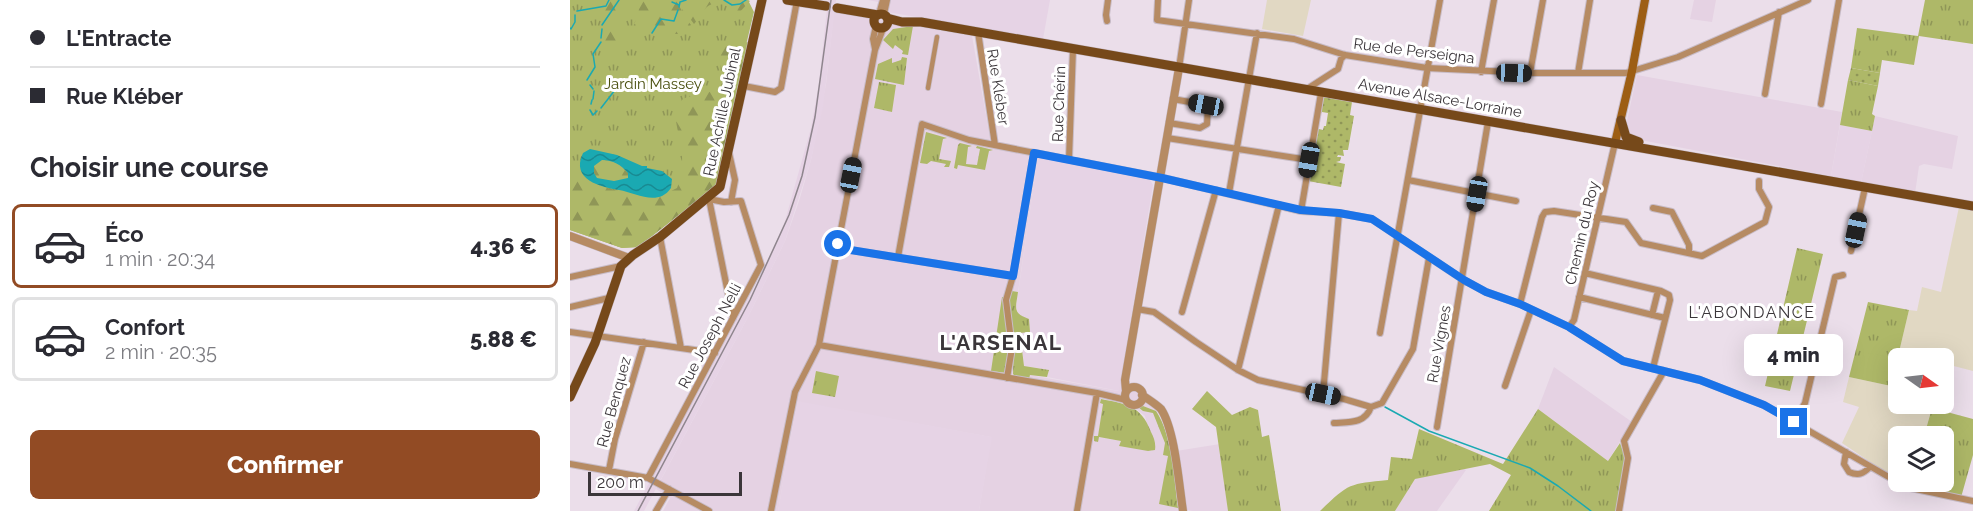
<!DOCTYPE html>
<html lang="fr">
<meta charset="utf-8">
<style>
:root{--surface:#fff;--page:#f2f2f3;--text:#2b2b33;--muted:#7c7c81;--line:#e1e1e2;--accent:#924b24}
body{margin:0;font-family:Raleway,sans-serif;background:var(--page);color:var(--text);height:100vh;display:flex;flex-direction:column;font-size:22px;white-space:nowrap}
*{box-sizing:border-box;margin:0}
p{font-size:20px;color:var(--muted)}
.icon{flex:none;width:33px;height:33px;fill:none;stroke:currentColor;stroke-width:2;stroke-linecap:round;stroke-linejoin:round}
.map{position:relative;flex:1;overflow:hidden}
.drawer{display:flex;flex-direction:column;background:var(--surface);width:570px}
.drawer>*{flex:none}
.hud{display:grid;align-content:center;height:132px;padding:0 30px;background:var(--surface)}
.needle{width:39px;rotate:104deg}
.tools{position:absolute;left:1318px;top:348px;display:grid;gap:12px}
.tools a{display:grid;place-items:center;width:66px;height:66px;border-radius:9px;background:var(--surface);box-shadow:0 6px 24px #0002;font-size:30px}
.scale{position:absolute;left:18px;bottom:15px;width:154px;box-sizing:border-box;padding-left:6px;border:3px solid #3b363a;border-top:0;font-size:16px;line-height:21px;white-space:nowrap;color:#3b363a;-webkit-text-stroke:4px #fff;paint-order:stroke}
.end{position:absolute;width:27px;height:27px;margin:-14px;border:8px solid #1a73e8;background:#fff;box-shadow:0 0 0 3px #fff}
.from{border-radius:50%}
.bubble{position:absolute;height:42px;border-radius:9px;background:var(--surface);box-shadow:0 6px 24px #0002;font-size:20px;font-weight:800;line-height:42px;text-align:center}
.car{position:absolute;width:18px;height:36px;margin:-18px -9px;border-radius:8px;box-shadow:0 0 4px 2px #0007;background:linear-gradient(#222 24%,#8ab4d8 0 40%,#222 0 76%,#8ab4d8 0 86%,#222 0)}
.hud b{display:flex;align-items:center;gap:21px;height:57px;font-size:22px}
.hud b+b{border-top:2px solid var(--line)}
.hud i{width:15px;height:15px;background:var(--text)}
ul{padding:0;list-style:none}
li{display:flex;align-items:center;gap:18px;height:84px;margin:0 12px 9px;padding:0 18px;border:3px solid var(--line);border-radius:9px}
li div{flex:1}
li b{display:block;font-size:22px}
li em{font-style:normal;font-weight:800}
li.on{border-color:var(--accent)}
li>.icon{width:54px;height:54px;stroke-width:1.5}
h2{padding:0 30px;font-size:27px;line-height:72px}
.action{display:flex;gap:12px;margin-top:auto;padding:12px 30px}
.action a{flex:1;height:69px;border-radius:9px;background:var(--accent);color:#fff;font-size:24px;font-weight:800;line-height:69px;text-align:center}
main{display:flex;flex:1;min-height:0}
.map>svg:first-child{display:block}
.commercial{fill:#e5d2e3;fill-rule:evenodd}
.built{fill:#e6d3e5}
.education{fill:#e1d8c3}
.grass{fill:url(#grass-tufts)}
.forest{fill:url(#forest-firs)}
.garden{fill:url(#garden-dots)}
.pitch{fill:#aeb868}
.water{fill:url(#water-waves);fill-rule:evenodd}
.lines{fill:none;stroke-linecap:round;stroke-linejoin:round}
.stream{stroke:#1aa9b2;stroke-width:1.5}
.pedestrian-casing{stroke:#c8bcc7;stroke-width:6}
.minor-casing{stroke:#c8bcc7;stroke-width:8}
.tertiary-casing{stroke:#c8bcc7;stroke-width:9}
.secondary-casing{stroke:#c8bcc7;stroke-width:10}
.primary-casing{stroke:#c8bcc7;stroke-width:10}
.pedestrian{stroke:#b68b63;stroke-width:4.5}
.minor{stroke:#b68b63;stroke-width:6}
.tertiary{stroke:#b68b63;stroke-width:8}
.secondary{stroke:#9d5e14;stroke-width:8}
.primary{stroke:#76491a;stroke-width:9}
.rail{stroke:#8e858d;stroke-width:1.5}
.route{stroke:#1a73e8;stroke-width:8}
.labels{text-anchor:middle;stroke-width:6;stroke-linejoin:round;paint-order:stroke}
.street-label{font-size:15px;fill:#3b363a;stroke:#fff}
.park-label{font-size:15px;fill:#484e0d;stroke:#fff}
.neighbourhood-label{font-size:16px;letter-spacing:1.5px;fill:#3b363a;stroke:#fff}
.district-label{font-size:21px;font-weight:bold;letter-spacing:1.5px;fill:#3b363a;stroke:#fff}
</style>
<main>
<section class="drawer">
<div class="hud">
<b><i class="from"></i>L'Entracte</b>
<b><i></i>Rue Kléber</b>
</div>
<h2>Choisir une course</h2>
<ul>
<li class="on"><svg class="icon" aria-label="car" viewBox="0 0 24 24"><path d="M5 17H2v-5l4-1 3-4h7l3 4 3 1v5h-3M9 17h6M6 11h13"/><circle cx="7" cy="17" r="2"/><circle cx="17" cy="17" r="2"/></svg><div><b>Éco</b><p>1 min · 20:34</p></div><em>4.36 €</em></li>
<li><svg class="icon" aria-label="car" viewBox="0 0 24 24"><path d="M5 17H2v-5l4-1 3-4h7l3 4 3 1v5h-3M9 17h6M6 11h13"/><circle cx="7" cy="17" r="2"/><circle cx="17" cy="17" r="2"/></svg><div><b>Confort</b><p>2 min · 20:35</p></div><em>5.88 €</em></li>
</ul>
<div class="action"><a>Confirmer</a></div>
</section>
<div class="map">
<svg width="1403" height="511" viewBox="0 0 1403 511">
<defs>
<pattern id="grass-tufts" width="24" height="20" patternUnits="userSpaceOnUse" patternTransform="scale(1.5)"><rect width="24" height="20" fill="#aeb868"/><path d="M3 7l-1-3M5 7V3M7 7l1-3M15 17l-1-3M17 17v-4M19 17l1-3" fill="none" stroke="#8f9657"/></pattern>
<pattern id="forest-firs" width="22" height="20" patternUnits="userSpaceOnUse" patternTransform="scale(1.5)"><rect width="22" height="20" fill="#aeb868"/><path d="M5 1l3.5 6h-7zM16 11l3.5 6h-7z" fill="#8f9657"/></pattern>
<pattern id="garden-dots" width="8" height="8" patternUnits="userSpaceOnUse" patternTransform="scale(1.5)"><rect width="8" height="8" fill="#aeb868"/><path d="M2 2h.1M6 6h.1" fill="none" stroke="#8f9657" stroke-width="1.8" stroke-linecap="round"/></pattern>
<pattern id="water-waves" width="16" height="10" patternUnits="userSpaceOnUse" patternTransform="scale(1.5)"><rect width="16" height="10" fill="#1aa9b2"/><path d="M0 5q4-4 8 0t8 0" fill="none" stroke="#188a92"/></pattern>
</defs>
<rect width="100%" height="100%" fill="#ebdeea"/>
<path class="commercial" d="M 1124,0 L 1146,0 L 1142,22 L 1120,19 Z
M 264,12 L 402,36 L 420,138 L 419,148 L 468,156 L 448,292 L 441,291 L 444,353 L 443,374 L 459,378 L 460,375 L 548,391 L 550,382 L 564,385 L 587,410 L 600,452 L 650,444 L 658,511 L 622,511 L 609,508 L 609,511 L 409,511 L 421,437 L 227,402 L 208,511 L 93,511 L 100,498 L 86,489 L 178,317 L 215,241 L 229,201 L 241,160 L 256,84 ZM 531,399 L 553,402 L 557,406 L 565,408 L 575,416 L 582,451 L 549,446 L 552,441 L 528,437 L 534,404 Z
M 1067,75 L 1272,112 L 1261,176 L 1065,139 L 1059,135 L 1056,125 Z
M 1305,116 L 1388,136 L 1382,169 L 1354,164 L 1349,166 L 1345,193 L 1291,183 Z
M 984,367 L 1062,422 L 1038,461 L 968,409 Z
M 893,468 L 896,470 L 867,511 L 825,511 L 845,479 Z"/>
<path class="built" d="M 258,0 L 266,0 L 253,107 L 241,160 L 215,241 L 178,317 L 74,511 L 64,511 L 196,266 L 215,221 L 241,128 L 249,82 Z
M 298,0 L 480,0 L 473,39 L 306,10 L 308,2 Z
M 1270,125 L 1302,131 L 1291,183 L 1261,176 Z
M 468,156 L 579,178 L 583,185 L 549,391 L 477,377 L 479,370 L 454,366 L 449,315 L 446,307 Z
M 227,401 L 422,437 L 409,511 L 208,511 Z"/>
<path class="education" d="M 697,0 L 741,0 L 733,36 L 692,29 Z
M 1389,207 L 1403,210 L 1403,371 L 1376,364 L 1374,368 L 1374,358 L 1329,358 L 1329,404 L 1363,404 L 1354,436 L 1329,436 L 1329,477 L 1318,474 L 1272,443 L 1289,407 L 1273,402 L 1279,377 L 1321,386 L 1339,310 L 1347,311 L 1352,287 L 1371,292 Z"/>
<path class="grass" d="M 0,0 L 178,0 L 184,12 L 141,190 L 68,247 L 52,248 L 0,230 Z
M 1355,0 L 1403,0 L 1403,44 L 1349,36 L 1344,65 L 1312,60 L 1310,73 L 1281,68 L 1287,28 L 1348,36 Z
M 343,26 L 338,55 L 332,54 L 333,51 L 325,45 L 323,49 L 313,40 L 323,29 Z
M 332,57 L 337,58 L 334,85 L 305,79 L 308,64 L 322,58 L 322,63 L 331,60 Z
M 1278,80 L 1308,86 L 1302,114 L 1305,116 L 1302,131 L 1270,125 Z
M 309,82 L 326,85 L 322,112 L 304,108 Z
M 356,132 L 377,138 L 373,139 L 369,159 L 381,161 L 379,167 L 374,167 L 376,164 L 361,161 L 357,164 L 350,163 Z
M 390,143 L 402,146 L 398,147 L 396,164 L 407,165 L 410,149 L 406,148 L 407,146 L 423,150 L 419,151 L 415,170 L 388,165 L 387,169 L 384,168 L 388,145 Z
M 1227,248 L 1253,254 L 1220,391 L 1195,386 Z
M 442,291 L 448,292 C 446,308 442,313 459,319 L 460,332 L 450,333 L 454,366 L 479,370 L 477,377 L 460,375 L 459,379 L 445,376 L 443,374 L 444,339 L 438,303 Z
M 432,297 L 434,297 L 440,350 L 437,373 L 421,371 Z
M 1298,302 L 1339,310 L 1321,386 L 1279,377 Z
M 246,371 L 269,376 L 265,397 L 242,393 Z
M 637,391 L 662,415 L 680,407 L 688,410 L 692,437 L 699,435 L 711,511 L 658,511 L 646,427 L 622,409 Z
M 531,399 C 556,404 571,405 581,432 C 584,438 586,443 585,450 L 578,451 L 549,446 L 551,441 L 529,437 L 528,442 L 524,441 L 524,436 L 528,436 L 533,404 L 530,403 Z
M 573,406 L 586,411 C 603,437 604,477 608,508 L 589,504 L 598,456 L 593,455 L 595,443 L 583,413 L 573,411 L 568,407 Z
M 1362,408 L 1403,419 L 1403,455 L 1390,501 L 1339,491 L 1341,482 L 1374,482 L 1374,436 L 1354,436 Z
M 968,409 L 1038,461 L 1050,443 L 1055,457 L 1047,511 L 919,511 L 941,475 L 920,464 L 845,479 L 825,511 L 750,511 C 779,483 779,484 818,480 L 821,457 L 842,459 L 849,429 L 933,464 Z"/>
<path class="forest" d="M 40,0 L 178,0 L 180,1 L 167,15 L 157,3 C 153,4 147,3 142,4 C 133,7 130,18 124,24 L 113,9 L 111,12 L 121,25 L 114,32 L 109,34 L 93,34 L 89,38 L 80,30 L 64,24 L 68,15 L 69,6 L 66,1 C 52,2 50,19 34,17 L 32,13 Z
M 51,27 L 58,28 L 58,33 L 43,45 L 40,46 L 28,35 L 29,30 Z
M 178,42 L 146,185 L 68,247 L 52,248 L 0,230 L 0,163 L 9,161 L 11,174 L 23,184 L 75,198 L 89,197 L 107,188 C 113,175 113,160 111,147 C 110,134 102,118 108,105 C 117,87 149,105 152,71 C 152,64 144,53 138,49 L 139,47 Z
M 32,160 C 44,160 52,165 59,175 L 58,178 L 44,181 L 27,178 L 24,173 L 24,166 Z"/>
<path class="garden" d="M 1281,68 L 1310,73 L 1308,86 L 1278,80 Z
M 754,97 L 782,102 L 780,115 L 784,116 L 778,150 L 773,150 L 774,156 L 768,155 L 767,157 L 771,157 L 770,161 L 766,162 L 775,164 L 771,187 L 738,181 L 748,125 L 749,129 L 753,130 L 754,126 L 756,126 L 758,113 L 752,112 L 750,114 Z"/>
<path class="pitch" d="M 1294,352 L 1317,357 L 1312,382 L 1289,377 Z"/>
<path class="water" d="M 20,149 L 47,155 L 72,166 L 77,166 L 77,168 L 92,171 L 102,179 L 101,188 C 88,207 66,193 49,190 C 31,187 0,180 13,153 ZM 32,160 C 43,160 51,165 58,173 L 58,178 L 44,181 L 27,178 L 24,173 L 24,166 Z"/>
<g class="lines">
<path class="stream" d="M 154,0 L 162,5 L 170,4 L 176,0
M 102,2 L 109,5
M 109,7 L 110,2 L 116,0
M 7,11 L 36,6 L 39,0
M 32,25 L 49,0
M 0,28 L 1,29 L 5,22 L 5,15
M 82,33 L 91,19 L 104,21 L 108,10
M 31,38 L 32,29
M 17,80 L 25,67 L 23,54 L 31,42
M 20,85 L 23,89
M 23,99 L 24,91
M 21,104 L 22,100
M 31,108 L 45,90 L 53,86
M 20,110 L 23,115 L 27,111
M 815,407 L 859,431 L 960,468 L 988,486 L 1021,511"/>
<defs>
<path id="pedestrian" d="M 358,88 L 367,37"/>
<path id="minor" d="M 588,0 L 587,20 L 724,39 L 775,55 L 857,68 L 960,73 L 1056,73 L 1108,57 L 1238,0
M 309,14 L 313,0
M 314,14 L 317,0
M 537,21 L 536,15 L 538,0
M 408,32 L 425,145
M 305,49 L 303,39 L 306,26
M 609,68 L 619,0
M 911,72 L 924,0
M 960,73 L 973,0
M 1008,73 L 1020,0
M 174,86 L 205,92 L 211,88 L 226,6
M 737,89 L 768,69 L 771,59 L 775,55
M 1195,94 L 1209,12
M 1251,104 L 1269,0
M 599,123 L 630,128 L 637,124 L 638,106 L 636,105 L 603,99
M 597,138 L 739,160
M 159,153 L 165,180 L 161,202
M 499,159 L 503,49
M 838,180 L 946,201
M 659,193 L 687,33
M 1083,208 L 1102,212 L 1119,245 L 1119,253
M 731,211 L 751,93
M 90,237 L 111,348
M 268,248 L 443,276
M 1281,251 L 1295,188
M 328,257 L 352,124 L 399,140 L 593,178 L 731,211 L 769,213 L 802,219 L 892,279 L 916,292 L 950,304 L 999,327 L 1053,361 L 1130,380 L 1194,405 L 1336,487 L 1403,501
M 1015,273 L 1091,291 L 1099,295 L 1100,300 L 1083,368
M 0,277 L 51,266
M 1009,297 L 1095,318
M 950,304 L 972,217 L 975,212 L 984,211 L 1056,222 L 1071,243 L 1132,256 L 1195,222 L 1199,207 L 1189,189 L 1189,181
M 0,307 L 39,298
M 567,309 L 584,312 L 626,342 L 668,370 L 688,380 L 774,399 L 801,407 L 812,403 L 843,349 L 859,258
M 612,312 L 646,190
M 1082,315 L 1088,291
M 999,327 L 1004,320 L 1045,143
M 0,332 L 145,353
M 810,333 L 870,0
M 249,345 L 527,393 L 556,400
M 668,370 L 709,205
M 437,378 L 442,348 L 436,300 L 443,276 L 464,153
M 935,386 L 961,310
M 753,394 L 769,213
M 1224,422 L 1235,403 L 1265,277 L 1273,275
M 764,423 C 779,422 795,424 801,407
M 867,427 L 918,122
M 1276,452 L 1274,464 L 1279,472 C 1288,476 1293,474 1300,467
M 0,464 L 78,478 L 139,511
M 39,470 L 45,439 L 74,342
M 78,478 L 191,265 L 171,201 L 154,202 L 139,199 L 163,318
M 86,511 L 99,489
M 201,511 L 225,392 L 249,345 L 305,50 L 313,29
M 507,511 L 527,393
M 1049,511 L 1058,458 L 1054,441 L 1094,371"/>
<path id="tertiary" d="M 0,236 L 59,258
M555 396a9 9 0 1 1 18 0a9 9 0 1 1-18 0Z
M 556,391 L 555,380 L 609,68
M 572,395 C 578,399 586,404 591,409 C 605,430 609,485 613,511"/>
<path id="secondary" d="M 1045,143 L 1062,71 L 1075,0"/>
<path id="primary" d="M 217,0 L 256,6
M 267,8 L 308,15
M304 21a7 7 0 1 1 14 0a7 7 0 1 1-14 0Z
M 317,18 L 332,22 L 351,22 L 1403,206
M 1051,120 L 1056,137 L 1069,142
M 0,397 L 25,343 L 51,266 L 63,255 L 90,237 L 150,187 L 192,0"/>
</defs>
<use href="#pedestrian" class="pedestrian-casing"/>
<use href="#minor" class="minor-casing"/>
<use href="#tertiary" class="tertiary-casing"/>
<use href="#secondary" class="secondary-casing"/>
<use href="#primary" class="primary-casing"/>
<use href="#pedestrian" class="pedestrian"/>
<use href="#minor" class="minor"/>
<use href="#tertiary" class="tertiary"/>
<use href="#secondary" class="secondary"/>
<use href="#primary" class="primary"/>
<path class="rail" d="M 68,511 L 180,300 L 219,215 L 232,176 L 245,117 L 261,0"/>
</g>
<g class="lines">
<path class="route" d="M 268,244 L 268,248 L 443,276 L 464,153 L 592,178 L 731,210 L 769,213 L 802,219 L 894,280 L 916,292 L 950,304 L 999,327 L 1053,361 L 1130,380 L 1194,405 L 1224,422"/>
</g>
<g class="labels">
<g class="street-label">
<text transform="translate(844 51) rotate(7)" y="5">Rue de Perseigna</text>
<text transform="translate(428 87) rotate(81)" y="5">Rue Kléber</text>
<text transform="translate(870 98) rotate(10)" y="5">Avenue Alsace-Lorraine</text>
<text transform="translate(489 104) rotate(-88)" y="5">Rue Chérin</text>
<text transform="translate(152 112) rotate(-78)" y="5">Rue Achille Jubinal</text>
<text transform="translate(1012 233) rotate(-77)" y="5">Chemin du Roy</text>
<text transform="translate(140 336) rotate(-62)" y="5">Rue Joseph Nelli</text>
<text transform="translate(869 344) rotate(-80)" y="5">Rue Vignes</text>
<text transform="translate(44 402) rotate(-75)" y="5">Rue Benquez</text>
</g>
<g class="park-label">
<text x="83" y="89">Jardin Massey</text>
</g>
<g class="neighbourhood-label">
<text x="1182" y="318">L'ABONDANCE</text>
</g>
<g class="district-label">
<text x="431" y="350">L'ARSENAL</text>
</g>
</g>
</svg>
<div class="tools">
<a><svg class="needle" viewBox="-14 -14 28 28"><path d="M0-13l5 13h-10z" fill="#e53935"/><path d="M0 13l5-13h-10z" fill="#7c7c81"/></svg></a>
<a><svg class="icon" aria-label="layers" viewBox="0 0 24 24"><path d="M12 4l9 5-9 5-9-5zM3 14l9 5 9-5"/></svg></a>
</div>
<div class="scale">200 m</div>
<i class="end from" style="left:268px;top:244px"></i>
<i class="end" style="left:1224px;top:422px"></i>
<div class="bubble" style="left:1174px;top:334px;width:99px">4 min</div>
<i class="car" style="left:944px;top:73px;rotate:92deg"></i>
<i class="car" style="left:636px;top:105px;rotate:281deg"></i>
<i class="car" style="left:739px;top:160px;rotate:190deg"></i>
<i class="car" style="left:281px;top:175px;rotate:11deg"></i>
<i class="car" style="left:907px;top:194px;rotate:190deg"></i>
<i class="car" style="left:1286px;top:230px;rotate:12deg"></i>
<i class="car" style="left:753px;top:394px;rotate:102deg"></i>
</div>
</main>
